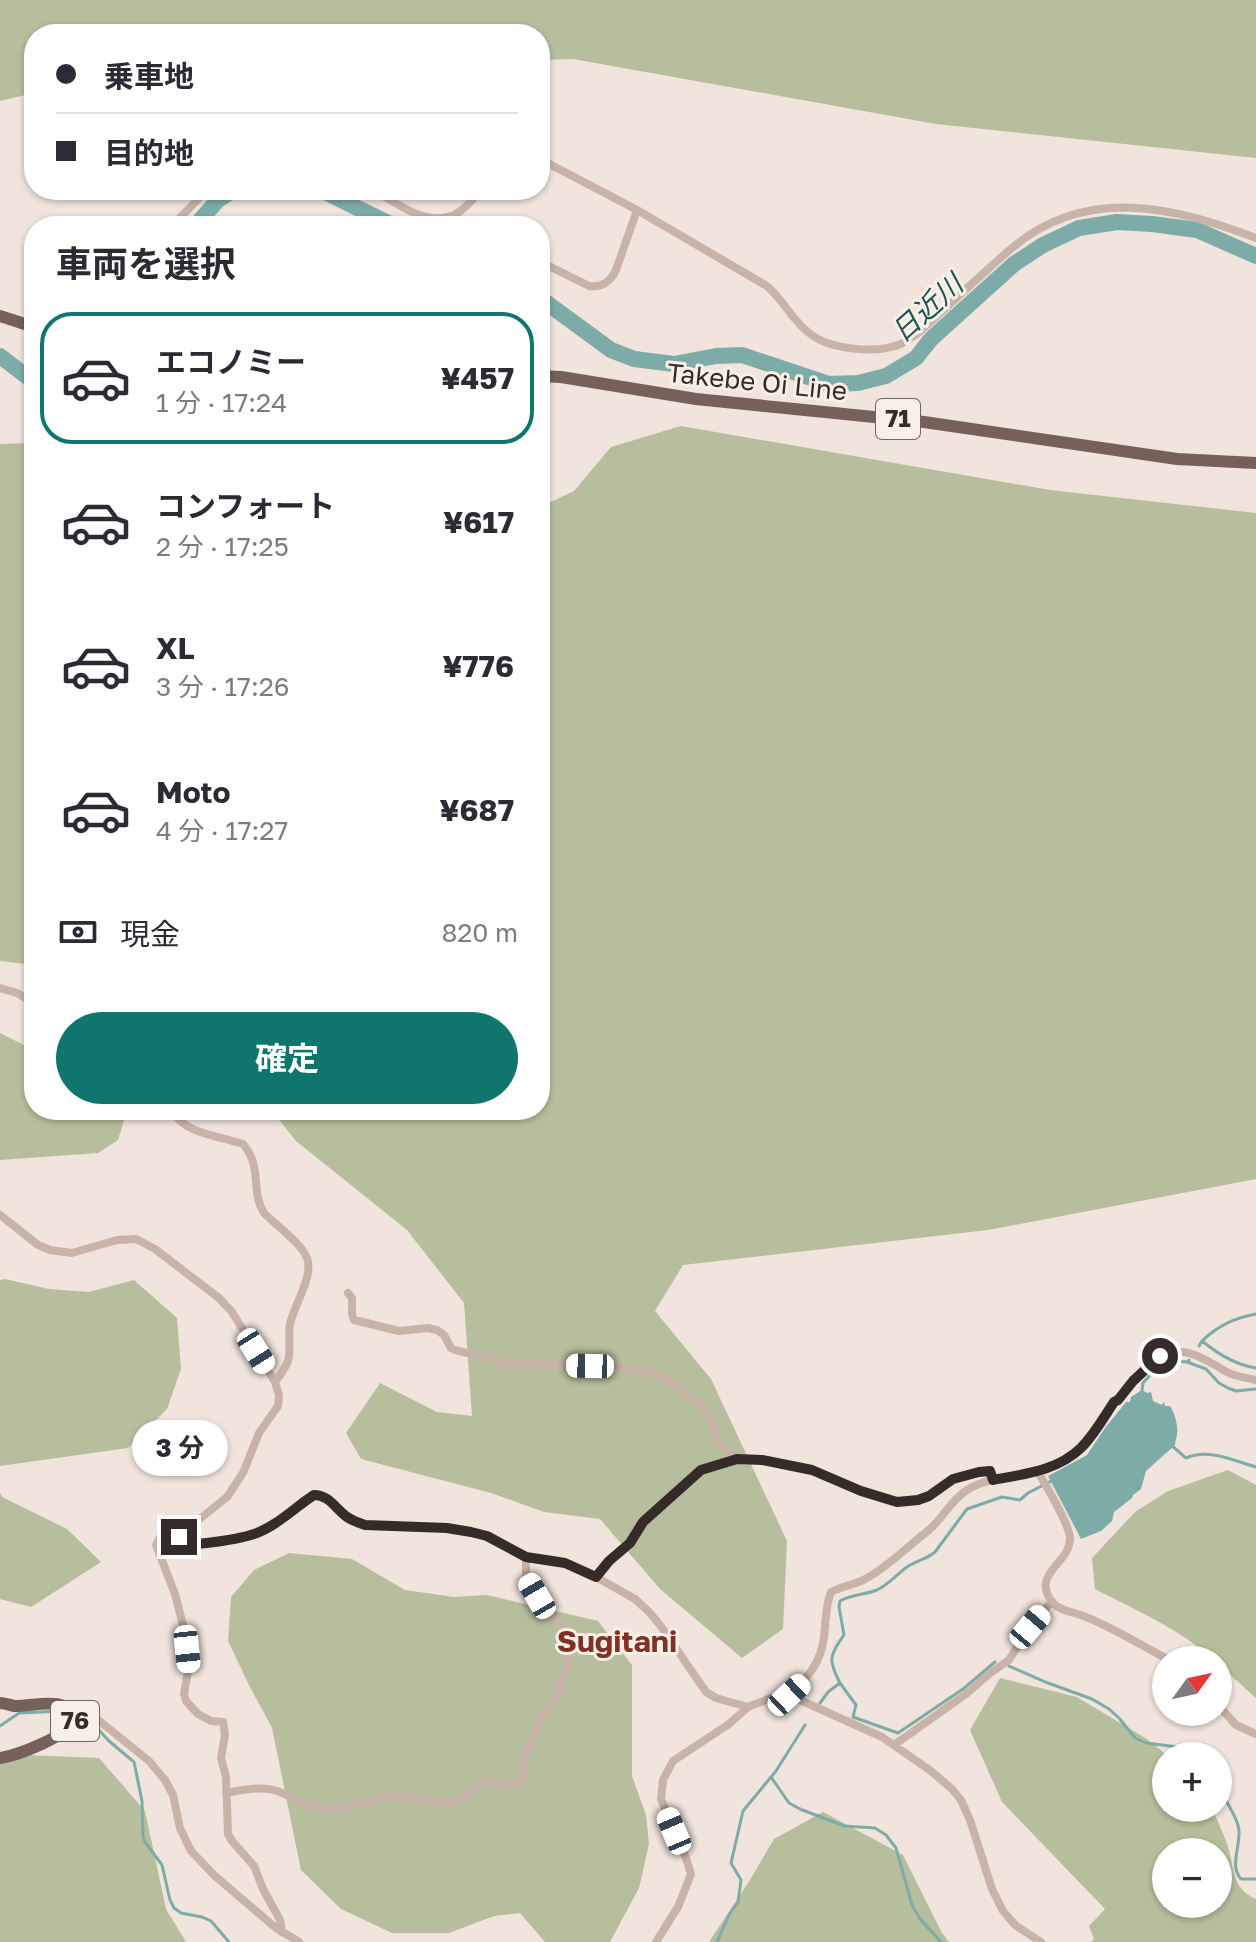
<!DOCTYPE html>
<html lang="ja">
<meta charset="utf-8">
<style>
:root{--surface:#fff;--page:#f2f2f3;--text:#2b2b33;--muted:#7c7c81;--line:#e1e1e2;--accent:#0f766e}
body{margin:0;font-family:"Golos Text","Noto Sans JP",sans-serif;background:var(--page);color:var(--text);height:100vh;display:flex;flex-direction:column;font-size:30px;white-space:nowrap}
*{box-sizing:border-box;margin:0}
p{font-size:26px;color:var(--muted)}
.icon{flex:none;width:44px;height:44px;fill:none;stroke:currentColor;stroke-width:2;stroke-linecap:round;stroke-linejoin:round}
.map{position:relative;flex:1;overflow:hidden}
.sheet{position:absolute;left:24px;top:216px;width:526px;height:904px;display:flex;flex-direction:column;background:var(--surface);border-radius:32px;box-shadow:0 2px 6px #0004}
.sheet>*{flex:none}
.guide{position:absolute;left:24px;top:24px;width:526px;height:176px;border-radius:32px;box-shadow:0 2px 6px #0004;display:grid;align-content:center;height:176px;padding:0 32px;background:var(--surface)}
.needle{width:52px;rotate:57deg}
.fabs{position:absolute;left:1152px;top:1646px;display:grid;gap:16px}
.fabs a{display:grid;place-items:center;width:80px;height:80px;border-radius:50%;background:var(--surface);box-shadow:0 2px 6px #0004;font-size:40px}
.end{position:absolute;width:36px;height:36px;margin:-18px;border:10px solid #352b28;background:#fff;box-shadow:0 0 0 4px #fff}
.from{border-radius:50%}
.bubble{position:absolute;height:56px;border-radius:28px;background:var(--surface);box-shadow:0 2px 6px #0004;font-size:26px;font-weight:700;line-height:56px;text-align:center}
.car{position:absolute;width:24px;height:48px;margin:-24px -12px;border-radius:10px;box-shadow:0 0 6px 2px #0007;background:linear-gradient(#fff 24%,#345 0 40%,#fff 0 76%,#345 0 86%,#fff 0)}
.guide b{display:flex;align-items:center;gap:28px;height:76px;font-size:30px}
.guide b+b{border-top:2px solid var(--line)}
.guide i{width:20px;height:20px;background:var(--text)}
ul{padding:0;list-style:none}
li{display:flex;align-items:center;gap:24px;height:132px;margin:0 16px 12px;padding:0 16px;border:4px solid transparent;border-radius:32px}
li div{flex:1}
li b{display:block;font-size:30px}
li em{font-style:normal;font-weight:700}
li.current{border-color:var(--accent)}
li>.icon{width:72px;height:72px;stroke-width:1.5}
h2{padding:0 32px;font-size:36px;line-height:96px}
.pay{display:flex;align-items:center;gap:20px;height:88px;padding:0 32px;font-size:30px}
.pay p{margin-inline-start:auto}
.primary-button{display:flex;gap:16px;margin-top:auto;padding:16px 32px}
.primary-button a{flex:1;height:92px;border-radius:48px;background:var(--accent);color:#fff;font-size:32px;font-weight:700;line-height:92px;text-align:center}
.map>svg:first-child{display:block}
.green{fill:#b7be9d;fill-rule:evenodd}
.water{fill:#7daca8}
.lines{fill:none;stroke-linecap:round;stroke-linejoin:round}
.stream{stroke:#7daca8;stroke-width:3}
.river{stroke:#7daca8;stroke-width:16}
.minor{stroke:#c8b3a9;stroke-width:8}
.primary{stroke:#76605a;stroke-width:12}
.route{stroke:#352b28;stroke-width:10}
.labels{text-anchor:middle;stroke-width:6;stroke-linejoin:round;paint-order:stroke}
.shield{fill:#f8efe8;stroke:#706662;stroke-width:2}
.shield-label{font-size:24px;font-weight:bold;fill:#352b28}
.street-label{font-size:26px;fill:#352b28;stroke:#f8efe8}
.water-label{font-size:28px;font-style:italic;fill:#205451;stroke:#f8efe8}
.quarter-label{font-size:30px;font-weight:bold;fill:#7f3126;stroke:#f8efe8}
</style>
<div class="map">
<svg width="1256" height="1942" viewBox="0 0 1256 1942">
<rect width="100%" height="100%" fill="#f0e4dc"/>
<path class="green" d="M 0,0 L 1256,0 L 1256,158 L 936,124 L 573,59 L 540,60 L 540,34 L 34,34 L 34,93 L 0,101 Z
M 681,426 L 1050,490 L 1256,513 L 1256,1179 L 988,1230 L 683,1265 L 655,1311 L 711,1379 L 787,1541 L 783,1629 L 742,1658 L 660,1589 L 600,1519 L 544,1512 L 491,1493 L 361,1459 L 346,1433 L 380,1383 L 437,1412 L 472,1416 L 464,1303 L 407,1230 L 296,1141 L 271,1110 L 540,1110 L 540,507 L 574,491 L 611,447 Z
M 34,443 L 34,965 L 0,961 L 0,444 Z
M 0,1033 L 34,1050 L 34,1110 L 117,1110 L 124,1120 L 118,1140 L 98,1153 L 0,1160 Z
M 5,1279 L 49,1289 L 89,1292 L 134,1280 L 177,1318 L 181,1369 L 167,1409 L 128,1448 L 0,1466 L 0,1280 Z
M 1228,1470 L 1256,1485 L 1256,1698 L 1218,1664 L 1218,1660 L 1214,1660 C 1180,1629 1135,1610 1095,1589 L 1092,1558 L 1135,1512 L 1168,1491 Z
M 0,1493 L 2,1497 L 67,1529 L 101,1562 L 31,1607 L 0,1599 Z
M 289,1553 L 352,1559 L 405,1590 L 454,1597 L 487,1595 L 598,1621 L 632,1665 L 632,1776 L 646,1815 L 649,1844 L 639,1888 L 610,1942 L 545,1942 L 520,1913 L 494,1916 L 449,1933 L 392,1933 L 341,1909 L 301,1870 L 272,1728 L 250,1687 L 228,1641 L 231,1597 L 254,1570 Z
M 1000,1678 L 1077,1697 L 1147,1739 L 1168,1756 L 1166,1756 L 1166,1808 L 1212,1808 C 1217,1820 1223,1832 1227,1844 C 1235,1866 1230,1888 1256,1899 L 1256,1942 L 1091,1942 L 1094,1939 L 1089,1926 L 1105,1909 L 1002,1802 L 970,1730 ZM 1166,1852 L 1218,1852 L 1218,1904 L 1166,1904 Z
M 0,1754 L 99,1758 L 145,1811 L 166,1909 L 186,1942 L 0,1942 Z
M 823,1812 L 903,1855 L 942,1933 L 949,1942 L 709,1942 L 750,1880 L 774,1839 Z"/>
<path class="water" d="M 1142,1390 L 1147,1393 L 1151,1392 L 1153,1401 L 1162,1405 L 1164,1402 L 1165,1406 L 1170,1406 C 1175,1414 1178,1425 1177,1434 C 1177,1437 1175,1441 1175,1445 L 1146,1471 L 1141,1489 L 1133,1495 L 1132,1498 L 1114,1512 L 1112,1521 L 1101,1531 L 1081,1539 L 1048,1476 L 1087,1455 L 1105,1428 L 1126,1402 L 1130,1402 L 1131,1397 Z"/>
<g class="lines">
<path class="stream" d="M 1203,1340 C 1219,1325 1235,1318 1256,1314
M 1199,1346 L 1202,1341 C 1218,1354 1235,1365 1256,1368
M 1187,1362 L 1206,1369 L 1219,1383 L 1228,1388 L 1236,1391 L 1256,1389
M 1142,1390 L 1143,1383 L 1160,1364 L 1167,1360 L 1187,1362 L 1189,1360
M 1171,1445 L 1186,1458 C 1209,1448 1234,1461 1256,1467
M 1009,1666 L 1048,1683 L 1092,1699 L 1109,1709 L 1119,1718 L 1135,1738 L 1146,1743 L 1178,1747 L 1184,1756
M 840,1683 L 856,1705 L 853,1717 L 898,1733 L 963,1689 L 995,1662
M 820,1703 L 828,1692 L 840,1683 C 828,1660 829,1656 844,1635 L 839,1607 L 840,1601 C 852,1594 865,1595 877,1590 C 889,1584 896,1575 907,1567 C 916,1561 927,1559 935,1552 L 967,1509 L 1002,1497 L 1020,1500 L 1028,1493 L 1053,1480
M 0,1726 L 19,1713 L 62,1711
M 98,1729 L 109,1741 L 134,1762 L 142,1801 L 143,1836 L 145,1842 L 162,1865 L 170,1900 L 174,1908 L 181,1913 L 202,1917 L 211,1921 L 229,1942
M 771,1777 L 789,1803 L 800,1809 L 844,1826 L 875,1828 L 886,1835 L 896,1848 L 912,1905 L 920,1919 L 941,1942
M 1218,1789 L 1221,1791 C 1227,1804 1240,1821 1239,1834 C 1239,1850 1230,1867 1241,1879 L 1256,1879
M 717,1942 L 729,1915 L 738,1902 L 741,1880 L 731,1863 L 743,1811 L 776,1771 L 805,1725"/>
<path class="river" d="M 321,190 L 394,226
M 195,226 L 218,200 L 234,190
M 540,298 L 611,350 L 634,359 L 674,364 L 716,356 L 742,355 L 829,384 L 858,383 L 886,376 L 916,358 L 931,339 L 1014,264 L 1043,245 L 1079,228 L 1117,222 L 1152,224 L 1197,230 L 1256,256
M 0,356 L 30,379 L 34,380"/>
<path class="minor" d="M 540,159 L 637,210 L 767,286 C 783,300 793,321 809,333 C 830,350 876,354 901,344 C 906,341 912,337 917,334 C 949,306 980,275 1012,248 C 1087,185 1174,207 1256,238
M 373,190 C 395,202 425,226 451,216 C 463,212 473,199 481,190
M 172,226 L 207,190
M 540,264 L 545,264 L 589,286 C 602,288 610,282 616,270 L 637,210
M 0,988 L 17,993 L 34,1003
M 172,1110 C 183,1134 221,1136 243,1144 C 263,1167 250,1191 264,1213 C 277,1226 301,1243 307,1258 C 314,1276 294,1305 290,1324 C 288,1336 291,1349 288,1361 C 285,1369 280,1375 275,1382
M 0,1215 L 38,1245 L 50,1250 L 72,1253 L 117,1240 L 136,1239 L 155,1249 L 219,1298 L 232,1312 L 275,1382 L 279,1395 L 278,1406 L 259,1433 L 243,1473 L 227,1497 L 201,1518 L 175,1525 L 161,1535 L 156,1545 L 175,1594 L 185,1633 L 189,1665 L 184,1694 L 186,1701 L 198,1714 L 211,1721 L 223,1722 L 225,1735 L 221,1758 L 226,1777 L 228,1834 L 232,1841 L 254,1866 L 263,1889 L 280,1920 L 282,1932
M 348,1293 L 352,1298 L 352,1314 L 354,1320 L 399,1331 L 428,1328 L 437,1330 L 444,1335 L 451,1348 L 455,1350 L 514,1364 L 614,1366 L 662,1376 L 701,1405 L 707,1413 L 720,1444 L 737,1459
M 1038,1472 C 1046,1486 1069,1523 1070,1538 C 1071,1563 1029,1574 1053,1603 C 1059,1610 1072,1612 1081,1615 C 1111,1626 1140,1645 1169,1660
M 175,1525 C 178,1535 180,1542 190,1545 C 211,1542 234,1541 254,1534 C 277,1526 294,1508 314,1495 C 329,1495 335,1508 347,1517 C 353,1521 359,1523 365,1525 L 447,1528 L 471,1532 L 487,1536 L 526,1557 L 565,1563 L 596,1577 L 635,1599 L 649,1612 L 660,1625 L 706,1692 L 716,1698 L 748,1707
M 596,1577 L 609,1561 L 630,1543 L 643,1522 L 701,1470 L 737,1459 L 762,1460 L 812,1470 L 861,1491 L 897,1502 L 918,1500 L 929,1496 L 953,1479 L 979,1472 L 990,1471 L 993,1480
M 789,1695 C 808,1677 821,1663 824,1637 C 826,1621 825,1607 831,1592 C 842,1586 854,1585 865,1579 C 887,1568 909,1545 929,1530 C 943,1518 951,1500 967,1490 C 982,1480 1003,1478 1021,1475 C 1073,1465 1086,1443 1114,1402 C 1131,1390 1141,1368 1160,1357 C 1186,1342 1209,1363 1231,1374 C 1239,1377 1248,1378 1256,1380
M 1218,1705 L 1236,1725 L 1256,1734
M 75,1715 L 97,1719 L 149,1761 L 165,1780 L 173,1795 L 180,1828 L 191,1851 L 215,1876 L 276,1928 L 299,1942
M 894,1745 L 966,1694 L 989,1674 L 1009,1660 L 1030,1627 L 1052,1601
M 226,1793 C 243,1790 264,1785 280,1792 C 296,1798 309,1808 326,1809 C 351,1810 374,1796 399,1796 C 417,1796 435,1806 454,1802 C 467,1799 473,1789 483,1781 L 514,1785 L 520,1782 L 525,1769 L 524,1759 L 530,1744 L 542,1715 L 556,1699 L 562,1681 L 571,1647 L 562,1635 L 560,1625 L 537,1596 L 526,1577 L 526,1557
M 656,1942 L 678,1907 L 691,1874 L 686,1858 L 661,1799 L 663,1780 L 673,1761 L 729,1724 L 748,1707 L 776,1696 L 789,1695 L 882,1737 L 931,1771 L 952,1789 L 961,1800 L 970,1820 L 992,1889 L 1003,1911 L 1015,1925 L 1041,1942"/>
<path class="primary" d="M 0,316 L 34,327
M 540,376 L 561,377 L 696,399 L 924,422 L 1177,459 L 1256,463
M 0,1703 C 2,1703 11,1705 14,1706 C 34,1707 65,1694 76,1719 C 68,1736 19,1755 0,1758"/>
</g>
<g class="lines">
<path class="route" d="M 179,1537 L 184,1543 L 190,1545 C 211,1542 234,1541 254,1534 C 277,1526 294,1508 314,1495 C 329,1495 335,1508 347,1517 C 353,1521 359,1523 365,1525 L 447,1528 L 471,1532 L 487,1536 L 526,1557 L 565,1563 L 596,1577 L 609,1561 L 630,1543 L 643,1522 L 701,1470 L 737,1459 L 762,1460 L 812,1470 L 861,1491 L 897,1502 L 918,1500 L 929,1496 L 953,1479 L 979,1472 L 990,1471 L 993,1480 C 1024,1474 1057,1471 1081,1448 C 1094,1435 1104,1417 1114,1402 L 1118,1400 L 1133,1381 L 1160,1356"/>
</g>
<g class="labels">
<g class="shield">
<rect x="876" y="399" width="44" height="40" rx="6"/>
<rect x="51" y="1701" width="48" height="40" rx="6"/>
</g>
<g class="shield-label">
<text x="898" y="427">71</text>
<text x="75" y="1729">76</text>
</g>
<g class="street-label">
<text transform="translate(757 382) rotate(6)" y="9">Takebe Oi Line</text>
</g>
<g class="water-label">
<text transform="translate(927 308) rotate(-42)" y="10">日近川</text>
</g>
<g class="quarter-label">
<text x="617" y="1652">Sugitani</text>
</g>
</g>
</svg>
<div class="fabs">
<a><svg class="needle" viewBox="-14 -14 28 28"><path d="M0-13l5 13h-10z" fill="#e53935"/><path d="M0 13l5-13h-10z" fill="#7c7c81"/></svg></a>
<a>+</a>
<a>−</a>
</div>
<i class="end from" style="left:1160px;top:1356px"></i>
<i class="end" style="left:179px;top:1537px"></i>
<div class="bubble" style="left:132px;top:1420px;width:96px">3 分</div>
<i class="car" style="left:256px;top:1351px;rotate:148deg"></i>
<i class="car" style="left:590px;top:1366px;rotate:271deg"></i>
<i class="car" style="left:537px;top:1596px;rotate:330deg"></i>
<i class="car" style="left:1030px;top:1627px;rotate:40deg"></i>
<i class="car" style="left:187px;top:1649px;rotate:174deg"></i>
<i class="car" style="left:789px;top:1695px;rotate:47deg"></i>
<i class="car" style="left:674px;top:1831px;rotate:337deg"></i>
<div class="guide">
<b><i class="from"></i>乗車地</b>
<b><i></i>目的地</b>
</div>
<section class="sheet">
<h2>車両を選択</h2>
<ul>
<li class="current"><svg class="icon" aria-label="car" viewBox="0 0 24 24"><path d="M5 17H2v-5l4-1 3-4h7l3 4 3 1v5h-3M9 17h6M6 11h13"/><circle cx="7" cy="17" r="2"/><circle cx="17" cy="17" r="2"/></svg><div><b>エコノミー</b><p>1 分 · 17:24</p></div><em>¥457</em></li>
<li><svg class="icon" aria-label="car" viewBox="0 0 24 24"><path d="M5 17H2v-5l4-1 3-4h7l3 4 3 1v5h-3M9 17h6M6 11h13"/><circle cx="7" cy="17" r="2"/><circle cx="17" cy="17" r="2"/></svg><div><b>コンフォート</b><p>2 分 · 17:25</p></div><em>¥617</em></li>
<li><svg class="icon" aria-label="car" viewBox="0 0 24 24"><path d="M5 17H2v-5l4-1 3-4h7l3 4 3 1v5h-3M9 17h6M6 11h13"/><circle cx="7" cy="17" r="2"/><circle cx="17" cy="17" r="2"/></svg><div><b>XL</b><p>3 分 · 17:26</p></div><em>¥776</em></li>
<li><svg class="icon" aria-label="car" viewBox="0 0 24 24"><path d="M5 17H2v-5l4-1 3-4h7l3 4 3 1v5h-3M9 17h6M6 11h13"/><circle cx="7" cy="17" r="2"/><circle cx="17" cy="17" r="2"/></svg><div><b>Moto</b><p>4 分 · 17:27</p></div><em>¥687</em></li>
</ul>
<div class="pay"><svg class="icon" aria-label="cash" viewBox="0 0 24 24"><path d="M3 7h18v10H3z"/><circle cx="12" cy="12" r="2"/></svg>現金<p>820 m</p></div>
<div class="primary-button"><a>確定</a></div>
</section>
</div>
